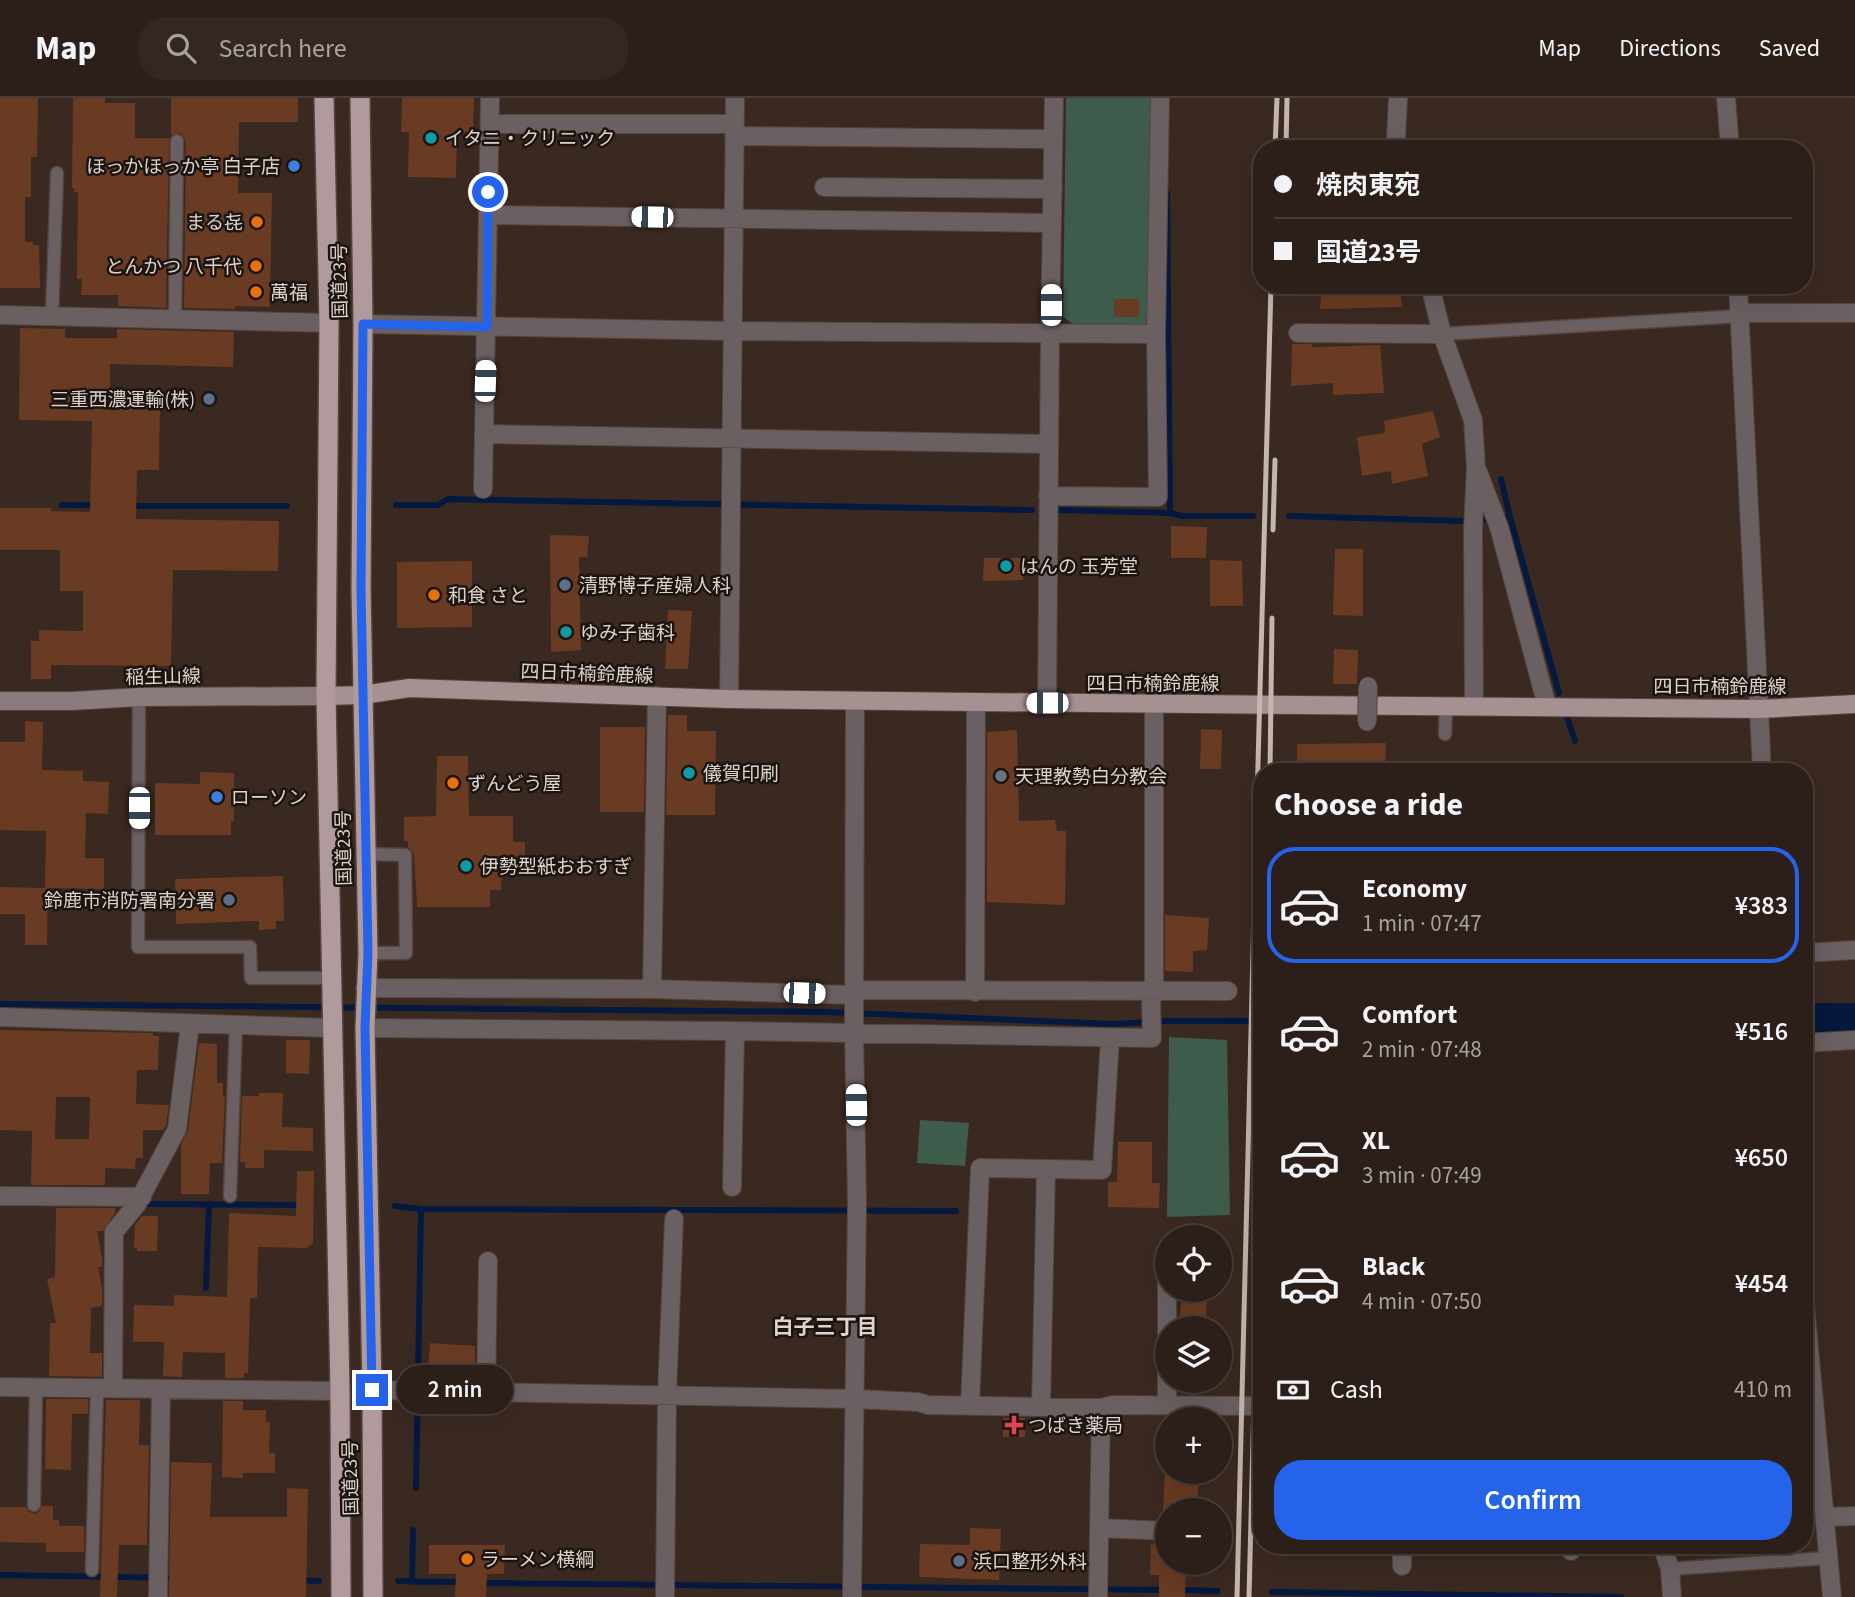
<!DOCTYPE html>
<meta charset="utf-8">
<style>
:root{--surface:#2c1f19;--page:#342722;--text:#f1f3f6;--muted:#a6a2a2;--line:#483d38;--accent:#2563eb}
body{margin:0;font-family:"Source Sans 3","Noto Sans JP",sans-serif;background:var(--page);color:var(--text);height:100vh;display:flex;flex-direction:column;font-size:26px;white-space:nowrap}
*{box-sizing:border-box;margin:0}
p{font-size:23px;color:var(--muted)}
.icon{flex:none;width:38px;height:38px;fill:none;stroke:currentColor;stroke-width:2;stroke-linecap:round;stroke-linejoin:round}
.map{position:relative;flex:1;overflow:hidden}
.drawer{position:absolute;left:1253px;top:665px;width:560px;height:791px;display:flex;flex-direction:column;background:var(--surface);border-radius:28px;box-shadow:0 7px 28px #0002,0 0 0 2px var(--line)}
.drawer>*{flex:none}
.guide{position:absolute;left:1253px;top:42px;width:560px;height:154px;border-radius:28px;box-shadow:0 7px 28px #0002,0 0 0 2px var(--line);display:grid;align-content:center;height:154px;padding:0 21px;background:var(--surface)}
.tools{position:absolute;left:1155px;top:1127px;display:grid;gap:14px}
.tools a{display:grid;place-items:center;width:77px;height:77px;border-radius:50%;background:var(--surface);box-shadow:0 7px 28px #0002,0 0 0 2px var(--line);font-size:35px}
.end{position:absolute;width:32px;height:32px;margin:-16px;border:9px solid #2563eb;background:#fff;box-shadow:0 0 0 4px #fff}
.from{border-radius:50%}
.bubble{position:absolute;height:49px;border-radius:24px;background:var(--surface);box-shadow:0 7px 28px #0002,0 0 0 2px var(--line);font-size:23px;font-weight:600;line-height:49px;text-align:center}
.car{position:absolute;width:21px;height:42px;margin:-21px -10px;border-radius:9px;box-shadow:0 0 5px 2px #0007;background:linear-gradient(#fff 24%,#345 0 40%,#fff 0 76%,#345 0 86%,#fff 0)}
.guide b{display:flex;align-items:center;gap:24px;height:66px;font-size:26px}
.guide b+b{border-top:2px solid var(--line)}
.guide i{width:18px;height:18px;background:var(--text)}
ul{padding:0;list-style:none}
li{display:flex;align-items:center;gap:21px;height:116px;margin:0 14px 10px;padding:0 7px;border:4px solid transparent;border-radius:28px}
li div{flex:1}
li b{display:block;font-size:26px}
li em{font-style:normal;font-weight:600}
li.active{border-color:var(--accent)}
li>.icon{width:63px;height:63px;stroke-width:1.5}
h2{padding:0 21px;font-size:32px;line-height:84px}
.pay{display:flex;align-items:center;gap:18px;height:77px;padding:0 21px;font-size:26px}
.pay p{margin-inline-start:auto}
.button{display:flex;gap:14px;margin-top:auto;padding:14px 21px}
.button a{flex:1;height:80px;border-radius:28px;background:var(--accent);color:#fff;font-size:28px;font-weight:600;line-height:80px;text-align:center}
header{display:flex;align-items:center;gap:42px;box-sizing:border-box;height:98px;padding:0 35px;background:var(--surface);border-bottom:2px solid var(--line)}
header strong{font-size:33px}
nav{display:flex;gap:38px;margin-inline-start:auto;font-size:24px}
.search{width:490px;height:63px;background:var(--page);display:flex;align-items:center;gap:18px;box-sizing:border-box;padding:0 24px;border-radius:28px;color:var(--muted);font-size:26px}
.map>svg:first-child{display:block}
.green{fill:#3d5c4b}
.lines{fill:none;stroke-linecap:round;stroke-linejoin:round}
.stream{stroke:#05183d;stroke-width:6}
.river{stroke:#05183d;stroke-width:38}
.building{fill:#693b22;fill-rule:evenodd}
.service-casing{stroke:#54443d;stroke-width:15}
.minor-casing{stroke:#54443d;stroke-width:20}
.tertiary-casing{stroke:#54443d;stroke-width:20}
.secondary-casing{stroke:#54443d;stroke-width:20}
.primary-casing{stroke:#54443d;stroke-width:20}
.trunk-casing{stroke:#54443d;stroke-width:22}
.service{stroke:#6a6061;stroke-width:12}
.minor{stroke:#6a6061;stroke-width:18}
.tertiary{stroke:#6a6061;stroke-width:18}
.secondary{stroke:#8b7b7d;stroke-width:18}
.primary{stroke:#a59092;stroke-width:18}
.trunk{stroke:#b19a9c;stroke-width:19}
.rail{stroke:#c2b6af;stroke-width:5}
.pedestrian-bridge-casing{stroke:#54443d;stroke-width:20;stroke-linecap:butt}
.pedestrian-bridge{stroke:#6a6061;stroke-width:18}
.route{stroke:#2563eb;stroke-width:9}
.culture-dot{fill:#0f9aa8;stroke:#1c1410;stroke-width:2.5}
.shop-dot{fill:#3f7fe0;stroke:#1c1410;stroke-width:2.5}
.food-dot{fill:#e8710a;stroke:#1c1410;stroke-width:2.5}
.service-dot{fill:#5c6f8a;stroke:#1c1410;stroke-width:2.5}
.worship-dot{fill:#6b7280;stroke:#1c1410;stroke-width:2.5}
.health-dot{fill:#e0444e;stroke:#1c1410;stroke-width:2.5}
.labels{text-anchor:middle;stroke-width:5;stroke-linejoin:round;paint-order:stroke}
.poi-label{font-size:19px;fill:#ded3cd;stroke:#1c1410;text-anchor:start}
.street-label{font-size:19px;fill:#ded3cd;stroke:#1c1410}
.neighbourhood-label{font-size:21px;font-weight:bold;fill:#ded3cd;stroke:#1c1410}
</style>
<header>
<strong>Map</strong>
<div class="search"><svg class="icon" aria-label="search" viewBox="0 0 24 24"><circle cx="10" cy="10" r="6"/><path d="M15 15l6 6"/></svg>Search here</div>
<nav><a>Map</a><a>Directions</a><a>Saved</a></nav>
</header>
<div class="map">
<svg width="1855" height="1499" viewBox="0 0 1855 1499">
<rect width="100%" height="100%" fill="#3a2921"/>
<path class="green" d="M 1066,0 L 1154,0 L 1153,215 L 1146,226 L 1073,226 L 1063,219 Z
M 1169,939 L 1227,942 L 1230,1117 L 1167,1119 Z
M 920,1022 L 969,1025 L 965,1068 L 917,1065 Z"/>
<g class="lines">
<path class="stream" d="M 1167,95 L 1170,415
M 1501,381 L 1510,419
M 62,407 L 95,407
M 396,407 L 438,407 L 448,401 L 1032,412
M 131,408 L 287,408
M 1059,412 L 1170,415 L 1182,418 L 1253,418
M 1289,418 L 1462,423 L 1510,419 L 1559,595
M 1567,619 L 1575,643
M 0,906 L 827,914 L 1113,926 L 1166,923 L 1262,923
M 144,1106 L 303,1107
M 395,1108 L 421,1111
M 206,1190 L 209,1106
M 416,1390 L 421,1111 L 956,1113
M 0,1477 L 177,1480
M 299,1482 L 319,1483
M 398,1483 L 463,1484
M 412,1484 L 413,1432
M 481,1485 L 1167,1492
M 1177,1492 L 1217,1493
M 1272,1494 L 1621,1499"/>
<path class="river" d="M 1804,924 L 1855,924"/>
</g>
<path class="building" d="M 0,0 L 38,0 L 37,59 L 31,59 L 31,99 L 25,99 L 25,144 L 33,144 L 33,147 L 39,147 L 40,190 L 0,190 Z
M 73,0 L 105,0 L 105,5 L 135,5 L 135,40 L 169,40 L 166,210 L 118,208 L 118,197 L 81,197 L 82,181 L 77,181 L 78,94 L 74,94 L 74,90 L 72,90 Z
M 171,0 L 298,0 L 298,24 L 239,24 L 238,95 L 272,95 L 270,209 L 235,208 L 235,211 L 184,210 L 186,43 L 181,35 L 171,37 Z
M 402,0 L 474,0 L 473,34 L 457,34 L 456,80 L 408,79 L 409,34 L 401,34 Z
M 1322,187 L 1399,187 L 1402,209 L 1320,211 Z
M 1114,201 L 1139,201 L 1139,219 L 1114,219 Z
M 20,230 L 65,231 L 65,240 L 117,240 L 117,231 L 234,234 L 233,269 L 110,266 L 110,301 L 160,302 L 159,372 L 137,372 L 136,421 L 279,423 L 278,473 L 173,472 L 171,568 L 51,567 L 51,581 L 31,581 L 31,543 L 39,543 L 39,532 L 83,533 L 83,493 L 60,493 L 60,452 L 0,452 L 0,410 L 51,410 L 51,413 L 90,414 L 92,323 L 19,322 Z
M 1292,246 L 1312,246 L 1312,249 L 1380,247 L 1384,295 L 1333,297 L 1333,285 L 1291,288 Z
M 1433,313 L 1440,339 L 1422,346 L 1428,378 L 1392,386 L 1391,373 L 1362,378 L 1357,339 L 1385,335 L 1384,323 Z
M 1171,428 L 1207,429 L 1206,460 L 1171,460 Z
M 550,437 L 589,438 L 587,459 L 579,459 L 581,552 L 551,554 Z
M 1335,451 L 1363,451 L 1363,518 L 1333,517 Z
M 984,460 L 1028,460 L 1028,476 L 1023,478 L 1023,482 L 983,483 Z
M 1210,462 L 1242,463 L 1243,508 L 1210,508 Z
M 472,463 L 472,529 L 397,530 L 397,464 Z
M 668,512 L 692,513 L 688,571 L 665,571 Z
M 1334,551 L 1358,552 L 1357,586 L 1333,586 Z
M 668,617 L 687,617 L 687,633 L 716,633 L 715,717 L 666,717 Z
M 25,623 L 43,624 L 42,672 L 83,673 L 83,683 L 109,684 L 108,716 L 86,715 L 85,760 L 104,760 L 104,791 L 48,790 L 47,847 L 25,847 L 25,816 L 0,816 L 0,789 L 45,790 L 46,733 L 0,732 L 0,644 L 25,644 Z
M 600,629 L 645,629 L 644,714 L 600,714 Z
M 1201,631 L 1222,632 L 1221,671 L 1200,671 Z
M 1017,632 L 1019,723 L 1055,722 L 1057,733 L 1066,733 L 1065,807 L 987,804 L 987,634 Z
M 1386,645 L 1385,674 L 1297,674 L 1297,646 Z
M 437,658 L 468,658 L 469,718 L 513,718 L 513,744 L 525,744 L 525,773 L 502,773 L 501,792 L 490,792 L 490,809 L 417,809 L 414,756 L 408,749 L 408,743 L 404,743 L 404,719 L 436,718 Z
M 200,674 L 234,675 L 234,723 L 231,723 L 231,737 L 155,737 L 155,685 L 200,686 Z
M 283,778 L 284,823 L 276,823 L 276,831 L 259,832 L 259,823 L 176,826 L 175,781 Z
M 1165,817 L 1209,820 L 1207,852 L 1193,853 L 1193,874 L 1165,873 Z
M 0,932 L 153,935 L 153,938 L 159,938 L 158,972 L 137,972 L 136,1006 L 169,1007 L 166,1028 L 163,1032 L 143,1032 L 143,1060 L 136,1060 L 135,1071 L 105,1070 L 105,1087 L 31,1087 L 32,1033 L 0,1032 ZM 56,999 L 90,999 L 89,1041 L 55,1041 Z
M 286,942 L 310,942 L 309,976 L 286,975 Z
M 199,945 L 217,946 L 217,985 L 223,985 L 223,998 L 225,998 L 222,1065 L 210,1065 L 209,1096 L 181,1096 L 181,1047 L 188,1032 Z
M 259,995 L 283,995 L 282,1029 L 313,1030 L 313,1053 L 264,1052 L 264,1070 L 245,1070 L 245,1064 L 240,1064 L 242,998 L 259,998 Z
M 1118,1044 L 1152,1044 L 1152,1085 L 1160,1085 L 1159,1110 L 1108,1109 L 1108,1084 L 1117,1084 Z
M 297,1073 L 314,1073 L 313,1145 L 307,1150 L 258,1149 L 257,1200 L 250,1200 L 248,1275 L 244,1275 L 244,1280 L 225,1280 L 225,1255 L 183,1254 L 182,1279 L 163,1278 L 164,1244 L 133,1244 L 134,1207 L 174,1208 L 174,1197 L 227,1199 L 229,1115 L 296,1118 Z
M 56,1110 L 115,1110 L 115,1115 L 103,1133 L 97,1133 L 102,1160 L 102,1169 L 98,1169 L 102,1190 L 102,1208 L 91,1210 L 90,1255 L 102,1255 L 102,1279 L 49,1278 L 50,1225 L 56,1225 L 47,1181 L 55,1179 Z
M 142,1118 L 158,1118 L 157,1153 L 137,1153 L 137,1150 L 134,1150 L 135,1127 Z
M 1182,1192 L 1208,1192 L 1205,1230 L 1179,1230 Z
M 430,1245 L 475,1248 L 475,1265 L 467,1266 L 465,1270 L 428,1270 Z
M 46,1301 L 88,1301 L 88,1316 L 72,1316 L 71,1372 L 45,1371 Z
M 106,1302 L 140,1302 L 139,1347 L 149,1347 L 147,1447 L 119,1447 L 117,1499 L 100,1499 Z
M 223,1303 L 243,1303 L 243,1312 L 266,1312 L 266,1324 L 270,1324 L 269,1355 L 275,1355 L 275,1375 L 243,1375 L 243,1380 L 222,1379 Z
M 1003,1320 L 1025,1320 L 1025,1339 L 1003,1339 Z
M 171,1364 L 212,1365 L 210,1419 L 287,1419 L 287,1390 L 308,1391 L 306,1499 L 169,1499 Z
M 1165,1374 L 1199,1374 L 1197,1412 L 1163,1412 Z
M 42,1408 L 53,1408 L 53,1422 L 59,1422 L 59,1428 L 84,1428 L 84,1454 L 46,1454 L 46,1445 L 0,1444 L 0,1409 L 26,1409 L 29,1414 L 35,1416 L 39,1414 Z
M 970,1430 L 1001,1431 L 999,1482 L 919,1479 L 920,1446 L 970,1447 Z
M 1151,1446 L 1167,1447 L 1167,1465 L 1186,1465 L 1185,1499 L 1159,1499 L 1159,1477 L 1150,1477 Z
M 429,1447 L 505,1447 L 504,1476 L 487,1476 L 486,1499 L 455,1499 L 456,1476 L 429,1476 Z"/>
<g class="lines">
<defs>
<path id="service" d="M 52,217 L 57,75
M 175,221 L 177,43
M 1442,236 L 1740,218
M 139,599 L 138,849 L 250,849 L 251,880 L 332,880
M 1445,636 L 1446,607
M 366,756 L 405,757 L 406,855 L 368,855
M 230,1098 L 236,926
M 34,1407 L 36,1289
M 1670,1471 L 1827,1460
M 92,1472 L 97,1290"/>
<path id="minor" d="M 1398,0 L 1396,41 L 1398,51
M 1726,0 L 1730,51
M 490,26 L 734,26
M 734,38 L 1053,41
M 824,89 L 1053,91
M 488,117 L 1052,125
M 1430,187 L 1442,236 L 1473,322 L 1476,370 L 1473,431 L 1474,608
M 1738,187 L 1762,674
M 1740,215 L 1855,215
M 0,217 L 329,225
M 363,226 L 733,233 L 1156,236
M 1298,235 L 1442,236
M 484,336 L 1048,346
M 1478,374 L 1499,429 L 1547,608
M 483,391 L 490,0
M 1048,398 L 1158,399 L 1156,236 L 1160,0
M 729,601 L 735,0
M 1047,605 L 1050,234
M 1804,855 L 1855,852
M 365,890 L 652,891 L 854,897 L 862,892 L 1228,893
M 652,891 L 657,598
M 975,894 L 976,604
M 0,919 L 332,930
M 365,930 L 735,933 L 1152,940 L 1151,903 L 1154,894 L 1154,605
M 1804,945 L 1855,942
M 732,1089 L 735,933
M 0,1098 L 142,1099
M 1167,1162 L 1167,1307
M 1804,1196 L 1832,1499
M 0,1289 L 340,1293
M 113,1290 L 114,1134 L 137,1106 L 177,1031 L 190,926
M 372,1292 L 856,1301 L 918,1304 L 928,1307 L 1101,1310 L 1113,1307 L 1262,1308
M 486,1295 L 488,1163
M 970,1307 L 980,1070 L 1102,1072 L 1110,940
M 1041,1308 L 1046,1071
M 1825,1419 L 1855,1418
M 1100,1430 L 1167,1433
M 1662,1447 L 1670,1471 L 1672,1499
M 1571,1453 L 1571,1447
M 1402,1468 L 1402,1447
M 158,1499 L 161,1291
M 665,1499 L 667,1297 L 674,1121
M 852,1499 L 857,1105 L 854,934 L 855,603
M 1098,1499 L 1101,1310"/>
<path id="tertiary" d="M 1050,234 L 1054,0"/>
<path id="secondary" d="M 0,603 L 72,603 L 139,599 L 326,598"/>
<path id="primary" d="M 326,598 L 363,597 L 409,590 L 729,601 L 976,604 L 1759,611 L 1855,606"/>
<path id="trunk" d="M 324,0 L 329,225 L 326,598 L 340,1293 L 341,1499
M 360,0 L 363,226 L 361,491 L 368,855 L 365,930 L 372,1292 L 373,1499"/>
</defs>
<use href="#service" class="service-casing"/>
<use href="#minor" class="minor-casing"/>
<use href="#tertiary" class="tertiary-casing"/>
<use href="#secondary" class="secondary-casing"/>
<use href="#primary" class="primary-casing"/>
<use href="#trunk" class="trunk-casing"/>
<use href="#service" class="service"/>
<use href="#minor" class="minor"/>
<use href="#tertiary" class="tertiary"/>
<use href="#secondary" class="secondary"/>
<use href="#primary" class="primary"/>
<use href="#trunk" class="trunk"/>
<path class="rail" d="M 1275,51 L 1277,0
M 1286,51 L 1287,0
M 1273,432 L 1275,362
M 1270,674 L 1272,520
M 1237,1499 C 1248,1062 1258,624 1271,187
M 1249,1499 L 1262,988"/>
<defs>
<path id="pedestrian-bridge" d="M 1367,624 L 1368,588"/>
</defs>
<use href="#pedestrian-bridge" class="pedestrian-bridge-casing"/>
<use href="#pedestrian-bridge" class="pedestrian-bridge"/>
</g>
<g class="lines">
<path class="route" d="M 372,1292 L 365,930 L 368,855 L 361,491 L 363,226 L 487,229 L 488,94"/>
</g>
<g class="culture-dot">
<circle cx="431" cy="40" r="7"/>
<circle cx="1006" cy="468" r="7"/>
<circle cx="566" cy="534" r="7"/>
<circle cx="689" cy="675" r="7"/>
<circle cx="466" cy="768" r="7"/>
</g>
<g class="shop-dot">
<circle cx="294" cy="68" r="7"/>
<circle cx="217" cy="699" r="7"/>
</g>
<g class="food-dot">
<circle cx="257" cy="124" r="7"/>
<circle cx="256" cy="168" r="7"/>
<circle cx="256" cy="194" r="7"/>
<circle cx="434" cy="497" r="7"/>
<circle cx="453" cy="685" r="7"/>
<circle cx="467" cy="1461" r="7"/>
</g>
<g class="service-dot">
<circle cx="209" cy="301" r="7"/>
<circle cx="565" cy="487" r="7"/>
<circle cx="229" cy="802" r="7"/>
<circle cx="959" cy="1463" r="7"/>
</g>
<circle class="worship-dot" cx="1001" cy="678" r="7"/>
<path class="health-dot" d="M1010.5 1316.5h7v7h7v7h-7v7h-7v-7h-7v-7h7z"/>
<g class="labels">
<g class="poi-label">
<text x="445" y="47">イタニ・クリニック</text>
<text x="280" y="75" text-anchor="end">ほっかほっか亭 白子店</text>
<text x="243" y="131" text-anchor="end">まる㐂</text>
<text x="242" y="175" text-anchor="end">とんかつ 八千代</text>
<text x="270" y="201">萬福</text>
<text x="195" y="308" text-anchor="end">三重西濃運輸(株)</text>
<text x="1020" y="475">はんの 玉芳堂</text>
<text x="579" y="494">清野博子産婦人科</text>
<text x="448" y="504">和食 さと</text>
<text x="580" y="541">ゆみ子歯科</text>
<text x="703" y="682">儀賀印刷</text>
<text x="1015" y="685">天理教勢白分教会</text>
<text x="467" y="692">ずんどう屋</text>
<text x="231" y="706">ローソン</text>
<text x="480" y="775">伊勢型紙おおすぎ</text>
<text x="215" y="809" text-anchor="end">鈴鹿市消防署南分署</text>
<text x="1028" y="1334">つばき薬局</text>
<text x="481" y="1468">ラーメン横綱</text>
<text x="973" y="1470">浜口整形外科</text>
</g>
<g class="street-label">
<text transform="translate(339 183) rotate(-91)" y="7">国道23号</text>
<text transform="translate(587 575) rotate(2)" y="7">四日市楠鈴鹿線</text>
<text transform="translate(163 578) rotate(-1)" y="7">稲生山線</text>
<text x="1153" y="592">四日市楠鈴鹿線</text>
<text x="1720" y="595">四日市楠鈴鹿線</text>
<text transform="translate(343 750) rotate(-91)" y="7">国道23号</text>
<text transform="translate(350 1380) rotate(-91)" y="7">国道23号</text>
</g>
<g class="neighbourhood-label">
<text x="825" y="1236">白子三丁目</text>
</g>
</g>
</svg>
<div class="tools">
<a><svg class="icon" aria-label="locate" viewBox="0 0 24 24"><circle cx="12" cy="12" r="6"/><path d="M12 2v4M12 18v4M2 12h4M18 12h4"/></svg></a>
<a><svg class="icon" aria-label="layers" viewBox="0 0 24 24"><path d="M12 4l9 5-9 5-9-5zM3 14l9 5 9-5"/></svg></a>
<a>+</a>
<a>−</a>
</div>
<i class="end from" style="left:488px;top:94px"></i>
<i class="end" style="left:372px;top:1292px"></i>
<div class="bubble" style="left:397px;top:1267px;width:116px">2 min</div>
<i class="car" style="left:652px;top:119px;rotate:271deg"></i>
<i class="car" style="left:1051px;top:207px;rotate:0deg"></i>
<i class="car" style="left:485px;top:283px;rotate:2deg"></i>
<i class="car" style="left:1047px;top:605px;rotate:270deg"></i>
<i class="car" style="left:139px;top:710px;rotate:180deg"></i>
<i class="car" style="left:804px;top:895px;rotate:92deg"></i>
<i class="car" style="left:856px;top:1007px;rotate:359deg"></i>
<div class="guide">
<b><i class="from"></i>焼肉東宛</b>
<b><i></i>国道23号</b>
</div>
<section class="drawer">
<h2>Choose a ride</h2>
<ul>
<li class="active"><svg class="icon" aria-label="car" viewBox="0 0 24 24"><path d="M5 17H2v-5l4-1 3-4h7l3 4 3 1v5h-3M9 17h6M6 11h13"/><circle cx="7" cy="17" r="2"/><circle cx="17" cy="17" r="2"/></svg><div><b>Economy</b><p>1 min · 07:47</p></div><em>¥383</em></li>
<li><svg class="icon" aria-label="car" viewBox="0 0 24 24"><path d="M5 17H2v-5l4-1 3-4h7l3 4 3 1v5h-3M9 17h6M6 11h13"/><circle cx="7" cy="17" r="2"/><circle cx="17" cy="17" r="2"/></svg><div><b>Comfort</b><p>2 min · 07:48</p></div><em>¥516</em></li>
<li><svg class="icon" aria-label="car" viewBox="0 0 24 24"><path d="M5 17H2v-5l4-1 3-4h7l3 4 3 1v5h-3M9 17h6M6 11h13"/><circle cx="7" cy="17" r="2"/><circle cx="17" cy="17" r="2"/></svg><div><b>XL</b><p>3 min · 07:49</p></div><em>¥650</em></li>
<li><svg class="icon" aria-label="car" viewBox="0 0 24 24"><path d="M5 17H2v-5l4-1 3-4h7l3 4 3 1v5h-3M9 17h6M6 11h13"/><circle cx="7" cy="17" r="2"/><circle cx="17" cy="17" r="2"/></svg><div><b>Black</b><p>4 min · 07:50</p></div><em>¥454</em></li>
</ul>
<div class="pay"><svg class="icon" aria-label="cash" viewBox="0 0 24 24"><path d="M3 7h18v10H3z"/><circle cx="12" cy="12" r="2"/></svg>Cash<p>410 m</p></div>
<div class="button"><a>Confirm</a></div>
</section>
</div>
